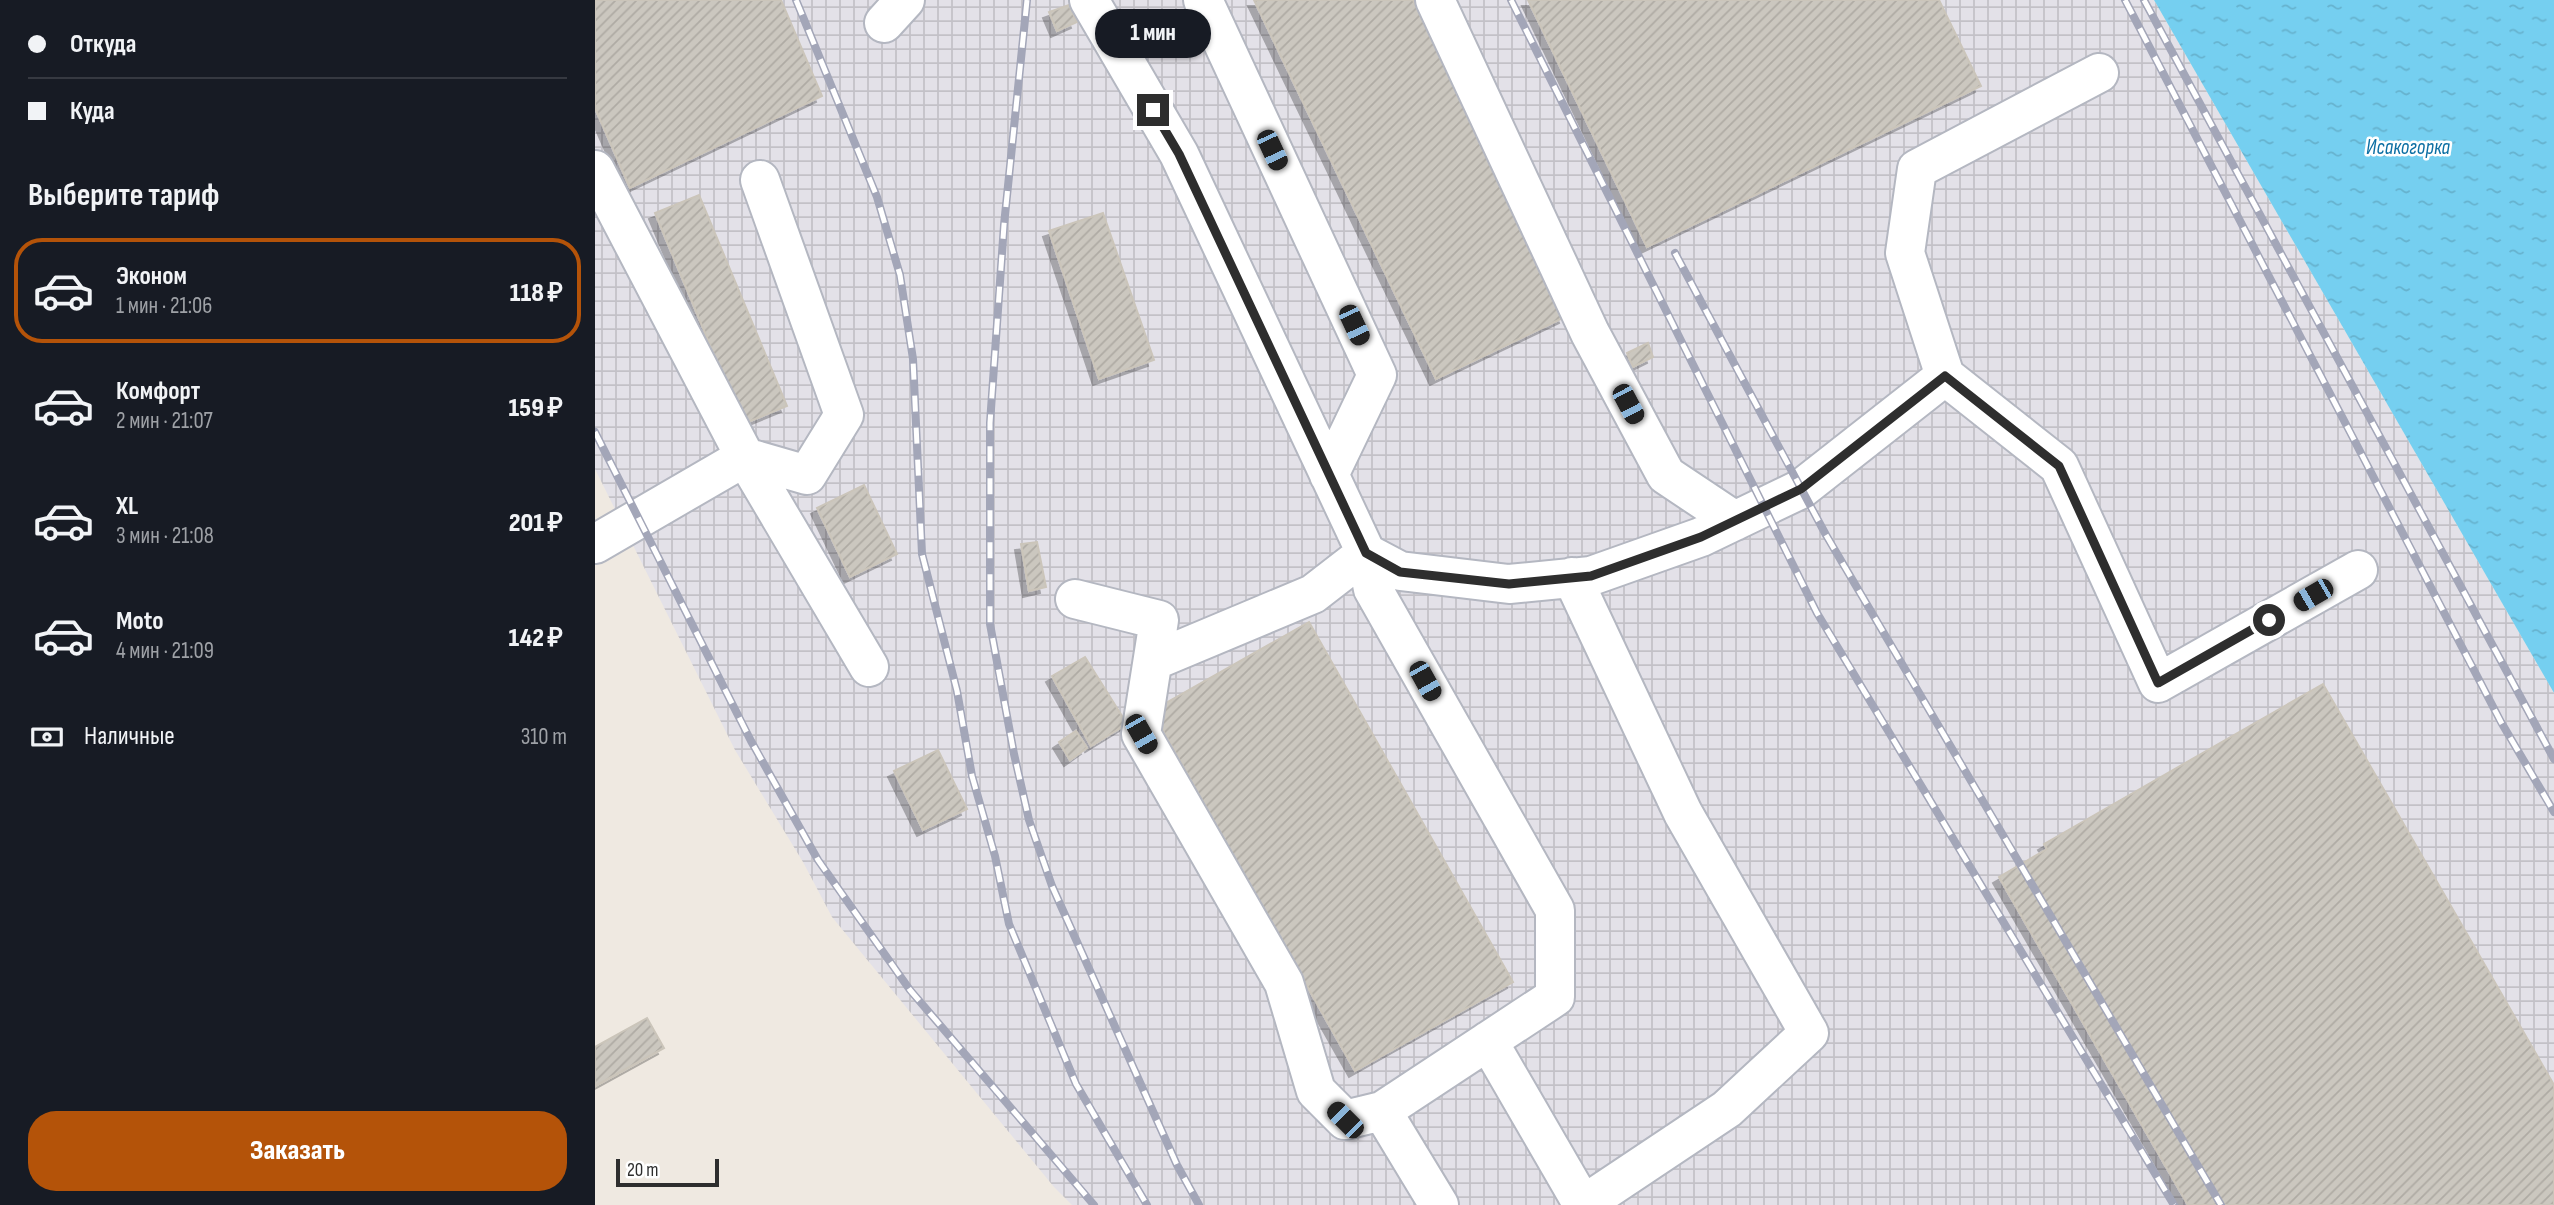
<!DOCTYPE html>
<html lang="ru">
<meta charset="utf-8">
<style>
:root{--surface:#171b24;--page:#242831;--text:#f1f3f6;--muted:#9ea1a6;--line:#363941;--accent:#b45309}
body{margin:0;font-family:"Sofia Sans Condensed",sans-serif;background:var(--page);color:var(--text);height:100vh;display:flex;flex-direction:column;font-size:26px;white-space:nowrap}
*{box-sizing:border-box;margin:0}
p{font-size:23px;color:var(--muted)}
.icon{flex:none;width:38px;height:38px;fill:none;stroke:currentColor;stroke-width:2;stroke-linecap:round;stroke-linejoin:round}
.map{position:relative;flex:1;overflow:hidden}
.sheet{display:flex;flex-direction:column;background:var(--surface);width:595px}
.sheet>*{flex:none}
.guide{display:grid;align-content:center;height:154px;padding:0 28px;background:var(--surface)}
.scale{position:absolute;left:21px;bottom:18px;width:103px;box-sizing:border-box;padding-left:7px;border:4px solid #2e2e2e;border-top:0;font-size:19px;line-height:24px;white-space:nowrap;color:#2e2e2e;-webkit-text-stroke:5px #fff;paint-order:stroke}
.end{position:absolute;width:32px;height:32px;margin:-16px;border:9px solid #2e2e2e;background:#fff;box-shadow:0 0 0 4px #fff}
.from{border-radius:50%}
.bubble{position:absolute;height:49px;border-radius:24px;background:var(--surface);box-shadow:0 2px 5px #0004;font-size:23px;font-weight:800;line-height:49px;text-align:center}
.car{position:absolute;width:21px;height:42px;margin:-21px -10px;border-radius:9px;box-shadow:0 0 5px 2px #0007;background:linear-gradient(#222 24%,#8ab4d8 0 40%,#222 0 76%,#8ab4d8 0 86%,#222 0)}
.guide b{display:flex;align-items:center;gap:24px;height:66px;font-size:26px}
.guide b+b{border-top:2px solid var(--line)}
.guide i{width:18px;height:18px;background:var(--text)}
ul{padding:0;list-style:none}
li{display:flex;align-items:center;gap:21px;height:105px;margin:0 14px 10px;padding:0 14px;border:4px solid transparent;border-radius:28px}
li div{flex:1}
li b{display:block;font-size:26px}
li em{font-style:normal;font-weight:800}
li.current{border-color:var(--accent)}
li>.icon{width:63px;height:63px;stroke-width:1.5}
h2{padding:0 28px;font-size:32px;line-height:84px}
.pay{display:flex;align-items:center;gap:18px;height:77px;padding:0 28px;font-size:26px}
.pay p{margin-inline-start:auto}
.action{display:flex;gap:14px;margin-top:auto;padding:14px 28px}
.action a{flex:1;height:80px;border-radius:28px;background:var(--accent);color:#fff;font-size:28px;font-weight:800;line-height:80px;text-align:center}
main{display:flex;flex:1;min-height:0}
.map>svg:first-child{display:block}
.industrial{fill:url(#industrial-grid)}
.water{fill:url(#water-ripples)}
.building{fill:url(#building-hatch);stroke:#cbc5ba;stroke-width:2;filter:url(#shadow)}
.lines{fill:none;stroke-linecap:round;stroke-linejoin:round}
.minor-casing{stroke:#b4b7c1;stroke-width:42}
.minor{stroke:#fff;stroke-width:38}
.rail-casing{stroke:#a3a6b8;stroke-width:8}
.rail{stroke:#fff;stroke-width:5;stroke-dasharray:16;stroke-linecap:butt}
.route{stroke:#2e2e2e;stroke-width:9}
.labels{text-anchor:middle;stroke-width:5;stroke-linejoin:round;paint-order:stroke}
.water-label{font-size:21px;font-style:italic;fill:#0d6fa3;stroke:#fff}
</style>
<main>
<section class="sheet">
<div class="guide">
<b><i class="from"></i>Откуда</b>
<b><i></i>Куда</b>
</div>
<h2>Выберите тариф</h2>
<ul>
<li class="current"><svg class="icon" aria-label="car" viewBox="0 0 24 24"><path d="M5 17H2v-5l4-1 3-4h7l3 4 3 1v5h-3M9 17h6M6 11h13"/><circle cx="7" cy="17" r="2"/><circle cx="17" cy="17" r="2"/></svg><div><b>Эконом</b><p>1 мин · 21:06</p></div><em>118 ₽</em></li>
<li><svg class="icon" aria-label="car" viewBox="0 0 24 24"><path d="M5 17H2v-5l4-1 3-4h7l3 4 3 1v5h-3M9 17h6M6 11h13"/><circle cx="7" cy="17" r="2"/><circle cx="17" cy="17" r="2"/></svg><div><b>Комфорт</b><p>2 мин · 21:07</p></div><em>159 ₽</em></li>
<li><svg class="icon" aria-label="car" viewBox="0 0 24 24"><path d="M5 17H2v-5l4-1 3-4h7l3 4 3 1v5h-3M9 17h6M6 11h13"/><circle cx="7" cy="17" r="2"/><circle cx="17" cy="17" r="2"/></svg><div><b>XL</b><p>3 мин · 21:08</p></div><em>201 ₽</em></li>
<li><svg class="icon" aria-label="car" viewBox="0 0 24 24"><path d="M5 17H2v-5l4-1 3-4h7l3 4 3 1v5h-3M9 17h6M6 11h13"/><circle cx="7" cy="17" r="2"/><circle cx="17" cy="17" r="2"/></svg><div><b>Moto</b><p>4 мин · 21:09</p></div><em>142 ₽</em></li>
</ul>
<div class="pay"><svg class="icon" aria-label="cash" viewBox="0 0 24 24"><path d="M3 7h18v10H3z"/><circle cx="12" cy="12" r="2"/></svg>Наличные<p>310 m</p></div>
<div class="action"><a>Заказать</a></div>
</section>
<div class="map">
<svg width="1959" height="1205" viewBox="0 0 1959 1205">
<defs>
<pattern id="industrial-grid" width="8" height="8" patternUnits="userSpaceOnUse" patternTransform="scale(1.75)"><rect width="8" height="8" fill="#e3e1e8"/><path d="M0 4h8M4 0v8" fill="none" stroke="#c3c1c7"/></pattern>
<pattern id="water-ripples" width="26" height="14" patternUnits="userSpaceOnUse" patternTransform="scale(1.75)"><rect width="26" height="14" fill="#75cff0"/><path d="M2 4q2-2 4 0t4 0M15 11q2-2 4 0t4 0" fill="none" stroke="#66b2ce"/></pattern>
<pattern id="building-hatch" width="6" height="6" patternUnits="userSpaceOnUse" patternTransform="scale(1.75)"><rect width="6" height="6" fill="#cbc7bf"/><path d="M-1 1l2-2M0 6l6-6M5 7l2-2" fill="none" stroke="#afaba4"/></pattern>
<filter id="shadow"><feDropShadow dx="-6" dy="6" stdDeviation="0" flood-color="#0004"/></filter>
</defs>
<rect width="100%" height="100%" fill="#efe9e1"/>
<path class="industrial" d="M 0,0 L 1559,0 L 1959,693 L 1959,1205 L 477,1205 L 459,1187 L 237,917 L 208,862 L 140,750 L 0,469 Z"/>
<path class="water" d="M 1559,0 L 1959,0 L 1959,693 Z"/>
<path class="building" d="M 0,0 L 186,0 L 227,96 L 35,188 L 0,108 Z
M 659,0 L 818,0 L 970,317 L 841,379 Z
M 933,0 L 1344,0 L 1386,86 L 1052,247 Z
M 474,5 L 482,22 L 462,31 L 454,12 Z
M 104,195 L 192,406 L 148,424 L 60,213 Z
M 508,213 L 559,360 L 504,379 L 454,231 Z
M 1053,343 L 1058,357 L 1038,367 L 1032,353 Z
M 269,485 L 302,554 L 255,577 L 222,508 Z
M 442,542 L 451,587 L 434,591 L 426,544 Z
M 714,622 L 918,982 L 760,1071 L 557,711 Z
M 490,657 L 532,724 L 496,746 L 457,676 Z
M 1728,684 L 1959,1085 L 1959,1205 L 1593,1205 L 1404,877 L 1452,849 L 1449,844 Z
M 481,731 L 492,748 L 475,760 L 464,742 Z
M 343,750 L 372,809 L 328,830 L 299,771 Z
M 52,1018 L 69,1048 L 0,1086 L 0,1047 Z"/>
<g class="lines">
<defs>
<path id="minor" d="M 494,0 L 584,154 L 771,553 L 805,571 L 914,584 L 996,576 L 1106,537 L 1206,489 L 1350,376
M 608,0 L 782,375 L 734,475
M 840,0 L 995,333 L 1071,475 L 1140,521
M 289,23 L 310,0
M 1504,73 L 1322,169 L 1310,253 L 1350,376 L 1464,466 L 1563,683 L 1763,570
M 0,170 L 150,457 L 274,667
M 0,544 L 150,457 L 212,475 L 249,415 L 165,180
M 480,599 L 564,620 L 546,734 L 689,983 L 721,1091 L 750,1120 L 787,1111 L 960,997 L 960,910 L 778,589 L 771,553 L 718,594 L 558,661
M 893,1041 L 988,1205 L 1132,1109 L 1214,1033 L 1088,813 L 977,577
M 787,1111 L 844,1205"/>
</defs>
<use href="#minor" class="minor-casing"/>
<use href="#minor" class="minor"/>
<defs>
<path id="rail" d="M 201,0 L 282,197 L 305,275 L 318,359 L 327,554 L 362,691 L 377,776 L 400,856 L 414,924 L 481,1084 L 552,1205
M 432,0 L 409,225 L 395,423 L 395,624 L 419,754 L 434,820 L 457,886 L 582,1165 L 604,1205
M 916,0 L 1222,613 L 1579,1205
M 1530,0 L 1906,722 L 1959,812
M 1549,0 L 1959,759
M 1080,253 L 1231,535 L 1626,1205
M 0,432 L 156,741 L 223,860 L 315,990 L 499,1205"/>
</defs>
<use href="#rail" class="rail-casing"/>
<use href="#rail" class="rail"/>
</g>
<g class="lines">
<path class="route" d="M 558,110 L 584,154 L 771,553 L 805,572 L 914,584 L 996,576 L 1106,537 L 1206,489 L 1350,376 L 1464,466 L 1563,683 L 1674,620"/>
</g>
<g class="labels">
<g class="water-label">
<text x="1813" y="154">Исакогорка</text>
</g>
</g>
</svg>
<div class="scale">20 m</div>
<i class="end from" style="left:1674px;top:620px"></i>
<i class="end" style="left:558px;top:110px"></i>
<div class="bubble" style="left:500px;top:9px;width:116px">1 мин</div>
<i class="car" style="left:677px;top:150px;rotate:155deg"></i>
<i class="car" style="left:759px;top:325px;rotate:155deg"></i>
<i class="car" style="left:1033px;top:404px;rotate:152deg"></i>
<i class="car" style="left:1718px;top:595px;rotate:240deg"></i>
<i class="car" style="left:830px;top:681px;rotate:151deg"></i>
<i class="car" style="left:546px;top:734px;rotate:150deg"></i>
<i class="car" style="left:750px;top:1120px;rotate:315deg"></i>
</div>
</main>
